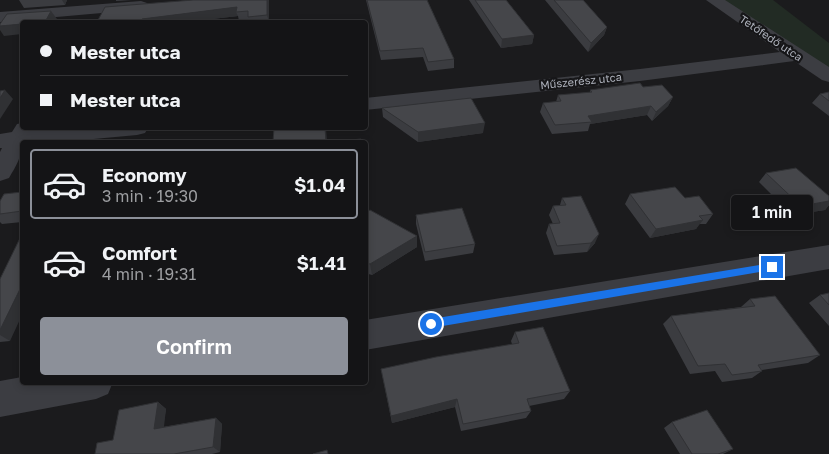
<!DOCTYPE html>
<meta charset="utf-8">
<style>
:root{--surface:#141416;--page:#1d1d1f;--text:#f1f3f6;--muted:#9d9ea1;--line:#333335;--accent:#8c9099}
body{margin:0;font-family:"Golos Text",sans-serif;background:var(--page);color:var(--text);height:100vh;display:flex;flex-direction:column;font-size:19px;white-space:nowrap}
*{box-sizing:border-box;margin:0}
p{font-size:16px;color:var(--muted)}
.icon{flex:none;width:28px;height:28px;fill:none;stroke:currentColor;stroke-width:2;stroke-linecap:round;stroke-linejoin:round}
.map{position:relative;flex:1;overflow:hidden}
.details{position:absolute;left:20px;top:140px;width:348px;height:245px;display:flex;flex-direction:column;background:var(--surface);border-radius:5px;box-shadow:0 2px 8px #0003,0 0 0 1px var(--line)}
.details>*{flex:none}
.guide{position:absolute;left:20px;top:20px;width:348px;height:110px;border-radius:5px;box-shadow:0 2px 8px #0003,0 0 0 1px var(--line);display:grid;align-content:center;height:110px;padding:0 20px;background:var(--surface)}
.end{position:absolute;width:22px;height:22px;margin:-11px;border:6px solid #1a73e8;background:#fff;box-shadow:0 0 0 2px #fff}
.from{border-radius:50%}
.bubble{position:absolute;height:35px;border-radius:5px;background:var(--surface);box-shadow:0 2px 8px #0003,0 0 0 1px var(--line);font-size:16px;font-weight:600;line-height:35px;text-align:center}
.guide b{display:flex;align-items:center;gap:18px;height:48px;font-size:19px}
.guide b+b{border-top:1px solid var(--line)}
.guide i{width:12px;height:12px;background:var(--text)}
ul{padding:9px 0 0;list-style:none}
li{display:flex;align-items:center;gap:15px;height:70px;margin:0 10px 8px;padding:0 10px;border:2px solid transparent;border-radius:5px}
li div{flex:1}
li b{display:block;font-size:19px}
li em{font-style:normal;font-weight:600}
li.selected{border-color:var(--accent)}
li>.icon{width:45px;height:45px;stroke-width:1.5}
.primary-button{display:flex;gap:10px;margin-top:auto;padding:10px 20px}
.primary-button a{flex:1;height:58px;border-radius:5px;background:var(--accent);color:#fff;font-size:20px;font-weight:600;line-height:58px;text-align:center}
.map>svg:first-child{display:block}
.green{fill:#222b24}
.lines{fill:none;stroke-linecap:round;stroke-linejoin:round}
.minor{fill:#3c3d42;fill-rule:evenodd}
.wall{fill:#3b3c40}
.shaded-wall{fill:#303134}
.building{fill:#45464a;stroke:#303134}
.route{fill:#1a73e8}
.labels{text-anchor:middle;stroke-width:4.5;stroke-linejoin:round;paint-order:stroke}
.far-street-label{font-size:11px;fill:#aeb2bc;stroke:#161618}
</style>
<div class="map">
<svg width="829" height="454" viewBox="0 0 829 454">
<rect width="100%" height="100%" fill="#1b1b1d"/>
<path class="green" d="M 714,0 L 773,0 L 829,43 L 829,76 Z"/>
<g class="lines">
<path class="minor" d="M 706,0 L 725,0 L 829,67 L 829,82 L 822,80 L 794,61 L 640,81 L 365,110 L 365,98 L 640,69 L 780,52 Z
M 141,1 L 147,3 L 149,6 L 147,9 L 0,22 L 0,12 Z
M 22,123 L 22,128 L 35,128 L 36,130 L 66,128 L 148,128 L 145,133 L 137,135 L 61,142 L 22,142 C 22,157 16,166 9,178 L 0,181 L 0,152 L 2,148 L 0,148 L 0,134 L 12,132 L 17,124 Z
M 829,245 L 829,269 L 365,350 L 365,320 Z
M 22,377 L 22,382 L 113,382 L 108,394 L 96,399 L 0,417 L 0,381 Z"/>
</g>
<path class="wall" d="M 19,0 L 67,0 L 65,5 L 24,8 Z
M 116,0 L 132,0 L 116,1 Z
M 269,0 L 269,22 L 249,22 L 249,20 L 239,21 L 238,16 L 186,22 Z
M 366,0 L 427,0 L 454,59 L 454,68 L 428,71 L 423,57 L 381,60 Z
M 469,0 L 506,0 L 534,35 L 532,44 L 501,48 Z
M 545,0 L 583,0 L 607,27 L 604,35 L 588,52 Z
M 365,58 L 367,65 L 368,75 L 365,75 Z
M 643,87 L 673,97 L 668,106 L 652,121 L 647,115 L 590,124 L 588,131 L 552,134 L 540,112 L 543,103 L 556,102 L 558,95 L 590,93 L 590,90 Z
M 829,92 L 829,116 L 812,103 L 820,94 Z
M 382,108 L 483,133 L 418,142 L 383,117 Z
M 766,173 L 829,196 L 829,205 L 825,210 L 792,215 L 759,182 Z
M 22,192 L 22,222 L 2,224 L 0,222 L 0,201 Z
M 630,194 L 685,198 L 713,214 L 706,224 L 699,224 L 696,229 L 650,238 L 625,204 Z
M 562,198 L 595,243 L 587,252 L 554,255 L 546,233 L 549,224 L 553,224 L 549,215 L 553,206 L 560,205 Z
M 365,213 L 417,236 L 417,247 L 372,275 L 365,273 Z
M 416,215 L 475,244 L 473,253 L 425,261 L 416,224 Z
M 0,279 L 10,341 L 0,342 Z
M 829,293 L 829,326 L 809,303 L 820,295 Z
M 750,299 L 820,355 L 808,363 L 762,370 L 762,371 L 752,378 L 722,382 L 715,371 L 690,374 L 663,324 L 671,316 L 741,307 Z
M 515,332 L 570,391 L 564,399 L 529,406 L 531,411 L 526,418 L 461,431 L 455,407 L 392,423 L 381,369 L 512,344 L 511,341 Z
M 158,402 L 166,409 L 163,427 L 216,418 L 222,424 L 220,452 L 212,454 L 95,454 L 113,440 Z
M 672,422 L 733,449 L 723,454 L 680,454 L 664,428 Z"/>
<path class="shaded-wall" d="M 62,0 L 67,0 L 65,5 Z
M 267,0 L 269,0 L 269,22 L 267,15 Z
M 237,7 L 236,12 L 238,16 L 186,22 L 140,22 L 142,19 Z
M 51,11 L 57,19 L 55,22 L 38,22 Z
M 22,24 L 22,34 L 4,36 L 0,30 L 0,26 Z
M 607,27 L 604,35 L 588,52 L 591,43 Z
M 534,35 L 532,44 L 501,48 L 502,39 Z
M 5,90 L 13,99 L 0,119 L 0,98 Z
M 673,97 L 668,106 L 652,121 L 656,112 Z
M 651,106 L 647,115 L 590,124 L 592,122 L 588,116 Z
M 485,123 L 483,133 L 418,142 L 418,132 Z
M 325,128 L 326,128 L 327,142 L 326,142 Z
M 829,201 L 829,205 L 825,210 L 792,215 L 801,206 Z
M 703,220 L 696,229 L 650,238 L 656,229 Z
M 599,234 L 595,243 L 587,252 L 591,243 Z
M 417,236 L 417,247 L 372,275 L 370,264 Z
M 22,285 L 22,315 L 10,341 L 0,335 L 0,330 Z
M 457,399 L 455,407 L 392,423 L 391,416 Z
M 158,402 L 166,409 L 163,435 L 154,429 Z
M 216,418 L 222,424 L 220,452 L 213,447 Z"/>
<path class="building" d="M 193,0 L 267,0 L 267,15 L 248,17 L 248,11 L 236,12 L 237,7 L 142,19 L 140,22 L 97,22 L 105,7 Z
M 367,0 L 427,0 L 454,59 L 428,62 L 423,48 L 380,51 Z
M 475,0 L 506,0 L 534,35 L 502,39 Z
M 554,0 L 583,0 L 607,27 L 591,43 Z
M 51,11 L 45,22 L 22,22 L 22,24 L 0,26 L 0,24 L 7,14 Z
M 640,83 L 643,87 L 662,85 L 673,97 L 656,112 L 651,106 L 588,116 L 592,122 L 555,125 L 543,103 L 561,101 L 558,95 L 592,92 L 590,90 Z
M 5,90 L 0,98 L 0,91 Z
M 829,92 L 829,101 L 820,94 Z
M 471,98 L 485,123 L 418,132 L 382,108 Z
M 274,128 L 325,128 L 326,142 L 273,142 Z
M 361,139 L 361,142 L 340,142 L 340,141 Z
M 796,168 L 829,196 L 829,201 L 801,206 L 766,173 Z
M 675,187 L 685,198 L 699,196 L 713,214 L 699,216 L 703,220 L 656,229 L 630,194 Z
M 22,192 L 22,211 L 0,214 L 0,201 L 4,194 Z
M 581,196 L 599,234 L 591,243 L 557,246 L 549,224 L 560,223 L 553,206 L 566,205 L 562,198 Z
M 462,208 L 475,244 L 425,252 L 416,215 Z
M 370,210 L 417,236 L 370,264 L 365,263 L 365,213 Z
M 22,234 L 22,285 L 0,330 L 0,279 Z
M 829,293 L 829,305 L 820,295 Z
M 775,296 L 820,355 L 758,365 L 762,371 L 732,375 L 725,364 L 698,366 L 671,316 L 755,306 L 750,299 Z
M 543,327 L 570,391 L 527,399 L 531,411 L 463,424 L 457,399 L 391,416 L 381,369 L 436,357 L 519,343 L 515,332 Z
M 158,402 L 154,429 L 216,418 L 213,447 L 174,454 L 95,454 L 97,443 L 113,440 L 119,410 Z
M 707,410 L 733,449 L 718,454 L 692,454 L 672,422 Z
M 327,450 L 328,454 L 313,454 Z"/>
<path class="route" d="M 772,263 L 776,267 L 772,270 L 431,328 L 426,324 L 431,319 Z"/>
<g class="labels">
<g class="far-street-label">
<text transform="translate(771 38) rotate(34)" y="4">Tetőfedő utca</text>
<text transform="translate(581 81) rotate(-6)" y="4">Műszerész utca</text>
</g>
</g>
</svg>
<i class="end from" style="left:431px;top:324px"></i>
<i class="end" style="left:772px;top:267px"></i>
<div class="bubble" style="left:731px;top:195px;width:82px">1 min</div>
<div class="guide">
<b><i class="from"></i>Mester utca</b>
<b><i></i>Mester utca</b>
</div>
<section class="details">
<ul>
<li class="selected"><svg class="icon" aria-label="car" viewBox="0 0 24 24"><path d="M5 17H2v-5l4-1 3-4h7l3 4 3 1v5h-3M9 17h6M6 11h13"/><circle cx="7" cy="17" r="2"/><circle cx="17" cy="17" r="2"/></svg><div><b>Economy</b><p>3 min · 19:30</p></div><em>$1.04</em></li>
<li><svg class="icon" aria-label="car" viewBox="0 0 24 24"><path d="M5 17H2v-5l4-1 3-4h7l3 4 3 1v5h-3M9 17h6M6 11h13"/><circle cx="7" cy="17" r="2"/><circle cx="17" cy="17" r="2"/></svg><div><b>Comfort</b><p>4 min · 19:31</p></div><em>$1.41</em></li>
</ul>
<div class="primary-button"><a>Confirm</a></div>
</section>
</div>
